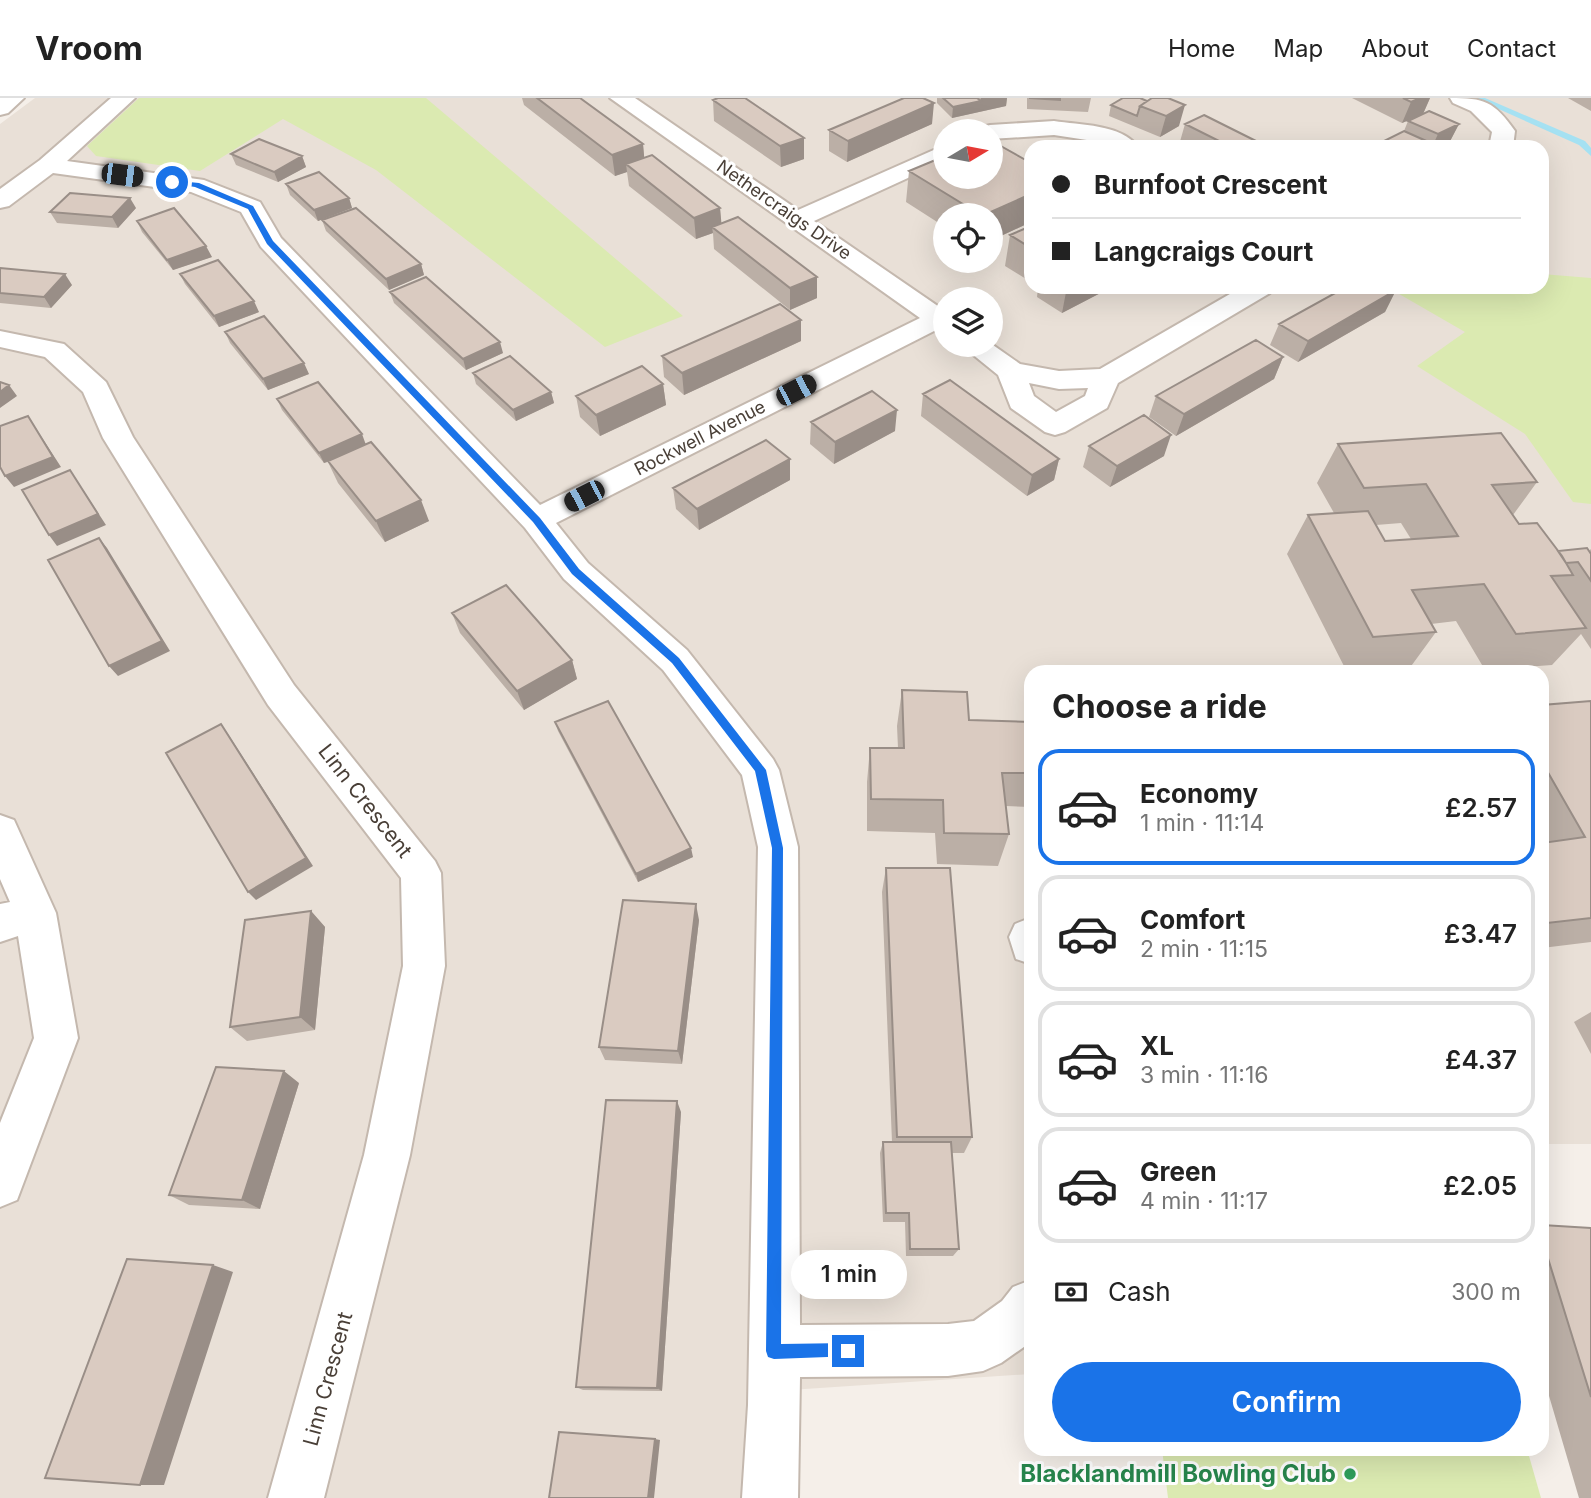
<!DOCTYPE html>
<meta charset="utf-8">
<style>
:root{--surface:#fff;--page:#f2f2f2;--text:#222;--muted:#767676;--line:#e0e0e0;--accent:#1a73e8}
body{margin:0;font-family:Inter,sans-serif;background:var(--page);color:var(--text);height:100vh;display:flex;flex-direction:column;font-size:26px;white-space:nowrap}
*{box-sizing:border-box;margin:0}
p{font-size:23px;color:var(--muted)}
.icon{flex:none;width:38px;height:38px;fill:none;stroke:currentColor;stroke-width:2;stroke-linecap:round;stroke-linejoin:round}
.map{position:relative;flex:1;overflow:hidden}
.drawer{position:absolute;left:1024px;top:567px;width:525px;height:791px;display:flex;flex-direction:column;background:var(--surface);border-radius:21px;box-shadow:0 7px 28px #0002}
.drawer>*{flex:none}
.top-card{position:absolute;left:1024px;top:42px;width:525px;height:154px;border-radius:21px;box-shadow:0 7px 28px #0002;display:grid;align-content:center;height:154px;padding:0 28px;background:var(--surface)}
.needle{width:46px;rotate:80deg}
.buttons{position:absolute;left:933px;top:21px;display:grid;gap:14px}
.buttons a{display:grid;place-items:center;width:70px;height:70px;border-radius:50%;background:var(--surface);box-shadow:0 7px 28px #0002;font-size:35px}
.end{position:absolute;width:32px;height:32px;margin:-16px;border:9px solid #1a73e8;background:#fff;box-shadow:0 0 0 4px #fff}
.from{border-radius:50%}
.bubble{position:absolute;height:49px;border-radius:24px;background:var(--surface);box-shadow:0 7px 28px #0002;font-size:23px;font-weight:600;line-height:49px;text-align:center}
.car{position:absolute;width:21px;height:42px;margin:-21px -10px;border-radius:9px;box-shadow:0 0 5px 2px #0007;background:linear-gradient(#222 24%,#8ab4d8 0 40%,#222 0 76%,#8ab4d8 0 86%,#222 0)}
.top-card b{display:flex;align-items:center;gap:24px;height:66px;font-size:26px}
.top-card b+b{border-top:2px solid var(--line)}
.top-card i{width:18px;height:18px;background:var(--text)}
ul{padding:0;list-style:none}
li{display:flex;align-items:center;gap:21px;height:116px;margin:0 14px 10px;padding:0 14px;border:4px solid var(--line);border-radius:21px}
li div{flex:1}
li b{display:block;font-size:26px}
li em{font-style:normal;font-weight:600}
li.on{border-color:var(--accent)}
li>.icon{width:63px;height:63px;stroke-width:1.5}
h2{padding:0 28px;font-size:32px;line-height:84px}
.pay{display:flex;align-items:center;gap:18px;height:77px;padding:0 28px;font-size:26px}
.pay p{margin-inline-start:auto}
.cta{display:flex;gap:14px;margin-top:auto;padding:14px 28px}
.cta a{flex:1;height:80px;border-radius:42px;background:var(--accent);color:#fff;font-size:28px;font-weight:600;line-height:80px;text-align:center}
header{display:flex;align-items:center;gap:42px;box-sizing:border-box;height:98px;padding:0 35px;background:var(--surface);border-bottom:2px solid var(--line)}
header strong{font-size:33px}
nav{display:flex;gap:38px;margin-inline-start:auto;font-size:24px}
.map>svg:first-child{display:block}
.residential{fill:#e9e0d7;fill-rule:evenodd}
.green{fill:#dbeab1}
.lines{fill:none;stroke-linecap:round;stroke-linejoin:round}
.stream{fill:#a5e1f2;fill-rule:evenodd}
.minor-casing{stroke:#c4b8ae;stroke-width:4}
.minor{fill:#fff;fill-rule:evenodd}
.wall{fill:#bbafa6;fill-rule:evenodd}
.shaded-wall{fill:#998e87}
.building{fill:#dacbc1;stroke:#998e87;stroke-width:2}
.route{fill:#1a73e8}
.leisure-dot{fill:#2e9e5b;stroke:#fff;stroke-width:2.5}
.labels{text-anchor:middle;stroke-width:6;stroke-linejoin:round;paint-order:stroke}
.far-street-label{font-size:18px;fill:#493f37;stroke:#fff}
.street-label{font-size:21px;fill:#493f37;stroke:#fff}
.near-leisure-label{font-size:24px;font-weight:bold;fill:#27864d;stroke:#fff;text-anchor:end}
</style>
<header>
<strong>Vroom</strong>
<nav><a>Home</a><a>Map</a><a>About</a><a>Contact</a></nav>
</header>
<div class="map">
<svg width="1591" height="1400" viewBox="0 0 1591 1400">
<rect width="100%" height="100%" fill="#f5efe9"/>
<path class="residential" d="M 35,0 L 1591,0 L 1591,1046 L 1542,1046 L 1542,574 L 1031,574 L 1031,1276 L 790,1292 L 780,1400 L 0,1400 L 0,26 ZM 945,33 L 990,33 L 990,79 L 945,79 ZM 1031,49 L 1542,49 L 1542,189 L 1031,189 ZM 945,117 L 990,117 L 990,163 L 945,163 ZM 945,201 L 990,201 L 990,247 L 945,247 Z"/>
<path class="green" d="M 139,0 L 426,0 L 683,218 L 605,249 L 376,72 L 283,21 L 200,73 L 96,58 L 87,48 Z
M 1542,176 L 1591,180 L 1591,406 L 1573,404 L 1525,336 L 1417,268 L 1465,234 L 1387,189 L 1542,189 Z
M 1162,1351 L 1527,1351 L 1541,1400 L 1168,1400 Z"/>
<g class="lines">
<path class="stream" d="M 1474,0 L 1485,0 L 1585,43 L 1591,50 L 1591,58 L 1579,47 Z"/>
<defs>
<path id="minor" d="M 0,0 L 24,0 L 8,15 L 0,17 Z
M 111,0 L 135,0 L 67,63 L 204,82 L 260,104 L 281,140 L 540,407 L 920,220 L 610,0 L 635,0 L 798,112 L 945,47 L 945,63 L 814,123 L 945,213 L 945,233 L 938,231 L 556,425 L 588,465 L 687,552 L 773,661 L 779,672 L 798,749 L 800,1227 L 948,1226 L 974,1223 L 1002,1203 L 1013,1189 L 1031,1182 L 1031,1244 L 1001,1265 L 983,1273 L 948,1278 L 800,1279 L 798,1400 L 742,1400 L 748,1307 L 758,749 L 742,677 L 663,572 L 564,481 L 525,430 L 261,149 L 241,114 L 191,94 L 53,75 L 9,108 L 0,110 L 0,91 L 40,62 Z
M 1450,0 C 1484,0 1494,3 1515,33 L 1513,49 L 1489,49 L 1492,34 L 1471,13 L 1453,5 Z
M 1054,23 C 1079,27 1122,26 1138,49 L 1109,49 L 1100,44 L 1054,37 L 990,41 L 990,33 L 979,33 L 982,29 L 990,27 Z
M 1242,189 L 1274,189 L 1270,195 L 1118,285 L 1107,310 L 1065,334 L 1055,337 L 1045,334 L 1011,310 L 998,277 L 961,247 L 990,245 L 1020,266 L 1059,273 L 1100,271 ZM 1029,285 L 1059,291 L 1088,290 L 1085,298 L 1056,314 L 1034,298 Z
M 0,233 L 64,246 L 106,284 L 133,339 L 294,587 L 435,763 L 441,775 L 445,868 L 410,1057 L 324,1400 L 268,1400 L 364,1057 L 403,868 L 401,780 L 268,607 L 103,340 L 83,294 L 45,259 L 0,249 Z
M 0,717 L 14,722 L 56,815 L 78,940 L 17,1102 L 0,1109 L 0,1025 L 34,940 L 18,838 L 0,844 L 0,806 L 10,804 L 0,781 Z
M 1030,820 L 1031,820 L 1031,866 L 1016,861 L 1009,839 L 1015,826 Z"/>
</defs>
<use href="#minor" class="minor-casing"/>
<use href="#minor" class="minor"/>
</g>
<path class="wall" d="M 522,0 L 580,0 L 643,46 L 644,60 L 720,110 L 721,126 L 817,179 L 817,200 L 790,212 L 714,151 L 713,135 L 696,141 L 629,88 L 627,74 L 615,78 L 524,7 Z
M 937,0 L 1007,0 L 1006,8 L 952,20 L 937,5 Z
M 1027,0 L 1091,0 L 1088,14 L 1027,11 Z
M 1352,0 L 1430,0 L 1423,16 L 1402,25 Z
M 1568,0 L 1591,0 L 1591,13 Z
M 713,2 L 804,61 L 781,69 L 714,23 Z
M 1147,3 L 1179,28 L 1160,39 L 1109,18 L 1111,7 Z
M 1408,23 L 1459,26 L 1448,47 L 1444,49 L 1360,49 L 1382,47 L 1384,43 L 1404,33 Z
M 932,26 L 847,64 L 829,53 L 829,32 Z
M 1185,26 L 1268,49 L 1184,49 L 1179,47 Z
M 231,56 L 302,58 L 306,69 L 278,84 L 236,67 Z
M 1031,65 L 1031,124 L 990,143 L 990,117 L 945,117 L 945,129 L 906,104 L 909,73 Z
M 286,86 L 349,100 L 352,110 L 318,123 L 290,97 Z
M 136,110 L 118,130 L 57,125 L 50,114 Z
M 322,122 L 421,166 L 424,177 L 389,192 L 326,133 Z
M 137,123 L 212,159 L 173,172 L 142,134 Z
M 1031,128 L 1031,184 L 1005,168 L 1010,137 Z
M 0,170 L 72,187 L 51,210 L 0,205 Z
M 180,176 L 259,214 L 219,229 L 185,186 Z
M 1038,189 L 1112,189 L 1062,215 L 1037,199 Z
M 1396,192 L 1385,214 L 1298,264 L 1270,247 L 1279,226 Z
M 390,194 L 503,255 L 466,272 L 394,205 Z
M 801,222 L 801,243 L 684,297 L 664,279 L 662,258 Z
M 225,234 L 309,276 L 268,292 L 230,245 Z
M 1283,259 L 1274,281 L 1176,338 L 1149,319 L 1156,298 Z
M 473,275 L 551,294 L 554,305 L 516,323 L 476,286 Z
M 663,286 L 666,307 L 600,338 L 580,319 L 576,298 Z
M 923,296 L 1059,361 L 1054,382 L 1027,398 L 921,318 Z
M 277,301 L 366,346 L 429,423 L 385,444 L 338,385 L 328,364 L 324,365 L 282,312 Z
M 811,324 L 895,333 L 834,366 L 810,346 Z
M 1338,346 L 1537,384 L 1513,417 L 1519,426 L 1558,453 L 1589,453 L 1591,451 L 1591,551 L 1581,536 L 1552,567 L 1485,572 L 1456,523 L 1431,526 L 1436,534 L 1409,571 L 1370,574 L 1347,574 L 1287,456 L 1308,417 L 1334,415 L 1317,385 ZM 1401,425 L 1411,441 L 1385,443 L 1376,427 Z
M 1089,348 L 1164,358 L 1110,389 L 1083,369 Z
M 790,361 L 790,382 L 699,432 L 676,411 L 673,390 Z
M 452,515 L 572,562 L 577,581 L 524,612 L 460,535 Z
M 902,592 L 969,622 L 1031,624 L 1031,709 L 1006,708 L 1009,736 L 998,768 L 937,766 L 935,735 L 867,733 L 867,684 L 870,650 L 898,650 L 897,628 Z
M 1591,603 L 1591,844 L 1542,850 L 1542,607 Z
M 555,624 L 693,759 L 638,784 L 558,633 Z
M 886,770 L 972,1039 L 964,1055 L 952,1055 L 959,1151 L 953,1158 L 906,1158 L 905,1124 L 883,1124 L 880,1055 L 883,1044 L 892,1044 L 882,794 Z
M 311,813 L 325,829 L 315,932 L 247,943 L 230,929 Z
M 699,822 L 682,966 L 605,962 L 599,949 Z
M 1591,914 L 1591,956 L 1574,924 Z
M 299,985 L 260,1111 L 189,1107 L 169,1097 Z
M 681,1014 L 662,1293 L 583,1292 L 576,1289 Z
M 1542,1127 L 1591,1130 L 1591,1400 L 1579,1400 L 1542,1274 Z"/>
<path class="shaded-wall" d="M 981,0 L 1007,0 L 1006,8 L 979,14 Z
M 1420,0 L 1430,0 L 1423,16 L 1402,25 L 1411,4 Z
M 981,3 L 979,14 L 952,20 L 953,9 Z
M 934,5 L 932,26 L 847,64 L 848,43 Z
M 1185,7 L 1179,28 L 1160,39 L 1166,18 Z
M 1459,26 L 1448,47 L 1444,49 L 1432,49 L 1438,36 Z
M 804,40 L 804,61 L 781,69 L 780,48 Z
M 643,46 L 645,68 L 626,66 L 627,74 L 615,78 L 612,57 Z
M 302,58 L 306,69 L 278,84 L 274,74 Z
M 1031,96 L 1031,124 L 990,143 L 990,117 L 984,117 Z
M 130,100 L 136,110 L 118,130 L 112,119 Z
M 349,100 L 352,110 L 318,123 L 314,112 Z
M 720,110 L 722,131 L 712,129 L 713,135 L 696,141 L 694,120 Z
M 206,148 L 212,159 L 173,172 L 167,162 Z
M 421,166 L 424,177 L 389,192 L 386,181 Z
M 65,176 L 72,187 L 51,210 L 44,199 Z
M 817,179 L 817,200 L 790,212 L 790,190 Z
M 1067,189 L 1112,189 L 1062,215 Z
M 1396,192 L 1385,214 L 1298,264 L 1308,243 Z
M 254,203 L 259,214 L 219,229 L 214,218 Z
M 801,222 L 801,243 L 684,297 L 682,275 Z
M 500,244 L 503,255 L 466,272 L 463,261 Z
M 1283,259 L 1274,281 L 1176,338 L 1184,316 Z
M 304,265 L 309,276 L 268,292 L 263,281 Z
M 663,286 L 666,307 L 600,338 L 596,317 Z
M 9,287 L 17,298 L 0,310 L 0,294 Z
M 551,294 L 554,305 L 516,323 L 513,312 Z
M 897,312 L 895,333 L 834,366 L 835,344 Z
M 28,318 L 61,369 L 14,389 L 5,378 Z
M 362,336 L 366,347 L 324,365 L 319,355 Z
M 1171,337 L 1164,358 L 1110,389 L 1117,368 Z
M 790,361 L 790,382 L 699,432 L 697,411 Z
M 1059,361 L 1054,382 L 1027,398 L 1032,377 Z
M 70,372 L 106,427 L 57,448 L 49,437 Z
M 421,402 L 429,423 L 385,444 L 376,423 Z
M 99,440 L 107,450 L 170,553 L 118,578 L 109,568 Z
M 572,562 L 577,581 L 524,612 L 517,593 Z
M 221,626 L 228,636 L 313,768 L 256,802 L 248,794 Z
M 691,750 L 693,759 L 638,784 L 636,776 Z
M 696,806 L 699,822 L 682,966 L 678,953 Z
M 311,813 L 325,829 L 315,932 L 300,919 Z
M 284,973 L 299,985 L 260,1111 L 242,1102 Z
M 677,1003 L 681,1014 L 662,1293 L 657,1290 Z
M 213,1167 L 233,1174 L 164,1387 L 140,1387 Z
M 655,1341 L 660,1342 L 654,1400 L 648,1400 Z"/>
<path class="building" d="M 537,0 L 580,0 L 643,46 L 612,57 Z
M 718,0 L 745,0 L 804,40 L 780,48 L 713,2 Z
M 904,0 L 923,0 L 934,5 L 848,43 L 829,32 Z
M 943,0 L 977,0 L 981,3 L 953,9 Z
M 1029,0 L 1060,0 L 1060,2 Z
M 1123,0 L 1140,0 L 1147,3 L 1140,8 L 1137,18 L 1111,7 Z
M 1152,0 L 1168,0 L 1185,7 L 1166,18 L 1140,8 Z
M 1403,0 L 1420,0 L 1411,4 Z
M 1429,13 L 1459,26 L 1438,36 L 1408,23 Z
M 1204,17 L 1268,49 L 1231,49 L 1185,26 Z
M 1404,33 L 1433,46 L 1428,49 L 1396,49 L 1384,43 Z
M 259,41 L 302,58 L 274,74 L 231,56 Z
M 990,42 L 1031,65 L 1031,96 L 984,117 L 981,117 L 909,73 L 945,58 L 945,79 L 990,79 Z
M 1373,43 L 1387,49 L 1360,49 Z
M 652,57 L 720,110 L 694,120 L 626,66 Z
M 319,74 L 349,100 L 314,112 L 286,86 Z
M 70,95 L 130,100 L 112,119 L 50,114 Z
M 174,110 L 206,148 L 167,162 L 137,123 Z
M 356,110 L 421,166 L 386,181 L 322,122 Z
M 738,119 L 817,179 L 790,190 L 712,129 Z
M 1031,128 L 1031,150 L 1010,137 Z
M 218,162 L 254,203 L 214,218 L 180,176 Z
M 0,170 L 65,176 L 44,199 L 0,195 Z
M 426,179 L 500,244 L 463,261 L 390,194 Z
M 1346,189 L 1390,189 L 1396,192 L 1308,243 L 1279,226 Z
M 780,206 L 801,222 L 682,275 L 662,258 Z
M 264,218 L 304,265 L 263,281 L 225,234 Z
M 1256,242 L 1283,259 L 1184,316 L 1156,298 Z
M 510,258 L 551,294 L 513,312 L 473,275 Z
M 642,268 L 663,286 L 596,317 L 576,298 Z
M 950,282 L 1059,361 L 1032,377 L 923,296 Z
M 0,284 L 9,287 L 0,294 Z
M 318,284 L 362,336 L 319,355 L 277,301 Z
M 872,293 L 897,312 L 835,344 L 811,324 Z
M 1144,317 L 1171,337 L 1117,368 L 1089,348 Z
M 28,318 L 53,359 L 5,378 L 0,369 L 0,328 Z
M 1501,335 L 1537,384 L 1492,387 L 1519,426 L 1537,425 L 1562,458 L 1573,477 L 1551,478 L 1586,530 L 1516,536 L 1484,486 L 1412,492 L 1436,534 L 1373,539 L 1308,417 L 1368,413 L 1385,443 L 1458,438 L 1426,386 L 1364,390 L 1338,346 Z
M 766,342 L 790,361 L 697,411 L 673,390 Z
M 371,344 L 421,402 L 376,423 L 328,363 Z
M 70,372 L 98,416 L 49,437 L 22,392 Z
M 99,440 L 162,543 L 109,568 L 48,462 Z
M 1587,450 L 1591,456 L 1591,483 L 1578,464 L 1566,465 L 1558,453 Z
M 506,487 L 572,562 L 517,593 L 452,515 Z
M 902,592 L 967,594 L 969,622 L 1031,624 L 1031,675 L 1002,675 L 1009,736 L 944,735 L 943,702 L 871,701 L 870,650 L 904,650 Z
M 608,603 L 691,750 L 636,776 L 555,624 Z
M 1591,603 L 1591,820 L 1547,825 L 1542,816 L 1542,745 L 1585,739 L 1546,671 L 1542,671 L 1542,607 Z
M 221,626 L 306,760 L 248,794 L 166,655 Z
M 886,770 L 950,770 L 972,1039 L 897,1039 Z
M 623,802 L 696,806 L 678,953 L 599,949 Z
M 311,813 L 300,919 L 230,929 L 245,822 Z
M 216,969 L 284,973 L 242,1102 L 169,1097 Z
M 606,1002 L 677,1003 L 657,1290 L 576,1289 Z
M 883,1044 L 951,1044 L 959,1151 L 910,1151 L 909,1115 L 886,1115 Z
M 1542,1127 L 1591,1130 L 1591,1299 L 1542,1141 Z
M 127,1161 L 213,1167 L 140,1387 L 45,1380 Z
M 559,1334 L 655,1341 L 648,1400 L 549,1400 Z"/>
<path class="route" d="M 169,82 L 199,85 L 253,108 L 273,143 L 540,420 L 579,471 L 679,560 L 766,672 L 783,750 L 781,1246 L 848,1245 L 854,1247 L 856,1253 L 854,1258 L 774,1261 L 768,1259 L 766,1253 L 772,750 L 755,673 L 672,565 L 572,476 L 533,424 L 267,146 L 248,111 L 195,89 L 169,85 Z"/>
<circle class="leisure-dot" cx="1350" cy="1376" r="7"/>
<g class="labels">
<g class="far-street-label">
<text transform="translate(784 112) rotate(35)" y="6">Nethercraigs Drive</text>
<text transform="translate(700 340) rotate(-27)" y="6">Rockwell Avenue</text>
</g>
<g class="street-label">
<text transform="translate(365 703) rotate(52)" y="7">Linn Crescent</text>
<text transform="translate(328 1281) rotate(-75)" y="7">Linn Crescent</text>
</g>
<g class="near-leisure-label">
<text x="1336" y="1384">Blacklandmill Bowling Club</text>
</g>
</g>
</svg>
<div class="buttons">
<a><svg class="needle" viewBox="-14 -14 28 28"><path d="M0-13l5 13h-10z" fill="#e53935"/><path d="M0 13l5-13h-10z" fill="#767676"/></svg></a>
<a><svg class="icon" aria-label="locate" viewBox="0 0 24 24"><circle cx="12" cy="12" r="6"/><path d="M12 2v4M12 18v4M2 12h4M18 12h4"/></svg></a>
<a><svg class="icon" aria-label="layers" viewBox="0 0 24 24"><path d="M12 4l9 5-9 5-9-5zM3 14l9 5 9-5"/></svg></a>
</div>
<i class="end from" style="left:172px;top:84px"></i>
<i class="end" style="left:848px;top:1253px"></i>
<div class="bubble" style="left:791px;top:1152px;width:116px">1 min</div>
<i class="car" style="left:122px;top:77px;rotate:97deg"></i>
<i class="car" style="left:796px;top:292px;rotate:63deg"></i>
<i class="car" style="left:584px;top:398px;rotate:243deg"></i>
<div class="top-card">
<b><i class="from"></i>Burnfoot Crescent</b>
<b><i></i>Langcraigs Court</b>
</div>
<section class="drawer">
<h2>Choose a ride</h2>
<ul>
<li class="on"><svg class="icon" aria-label="car" viewBox="0 0 24 24"><path d="M5 17H2v-5l4-1 3-4h7l3 4 3 1v5h-3M9 17h6M6 11h13"/><circle cx="7" cy="17" r="2"/><circle cx="17" cy="17" r="2"/></svg><div><b>Economy</b><p>1 min · 11:14</p></div><em>£2.57</em></li>
<li><svg class="icon" aria-label="car" viewBox="0 0 24 24"><path d="M5 17H2v-5l4-1 3-4h7l3 4 3 1v5h-3M9 17h6M6 11h13"/><circle cx="7" cy="17" r="2"/><circle cx="17" cy="17" r="2"/></svg><div><b>Comfort</b><p>2 min · 11:15</p></div><em>£3.47</em></li>
<li><svg class="icon" aria-label="car" viewBox="0 0 24 24"><path d="M5 17H2v-5l4-1 3-4h7l3 4 3 1v5h-3M9 17h6M6 11h13"/><circle cx="7" cy="17" r="2"/><circle cx="17" cy="17" r="2"/></svg><div><b>XL</b><p>3 min · 11:16</p></div><em>£4.37</em></li>
<li><svg class="icon" aria-label="car" viewBox="0 0 24 24"><path d="M5 17H2v-5l4-1 3-4h7l3 4 3 1v5h-3M9 17h6M6 11h13"/><circle cx="7" cy="17" r="2"/><circle cx="17" cy="17" r="2"/></svg><div><b>Green</b><p>4 min · 11:17</p></div><em>£2.05</em></li>
</ul>
<div class="pay"><svg class="icon" aria-label="cash" viewBox="0 0 24 24"><path d="M3 7h18v10H3z"/><circle cx="12" cy="12" r="2"/></svg>Cash<p>300 m</p></div>
<div class="cta"><a>Confirm</a></div>
</section>
</div>
